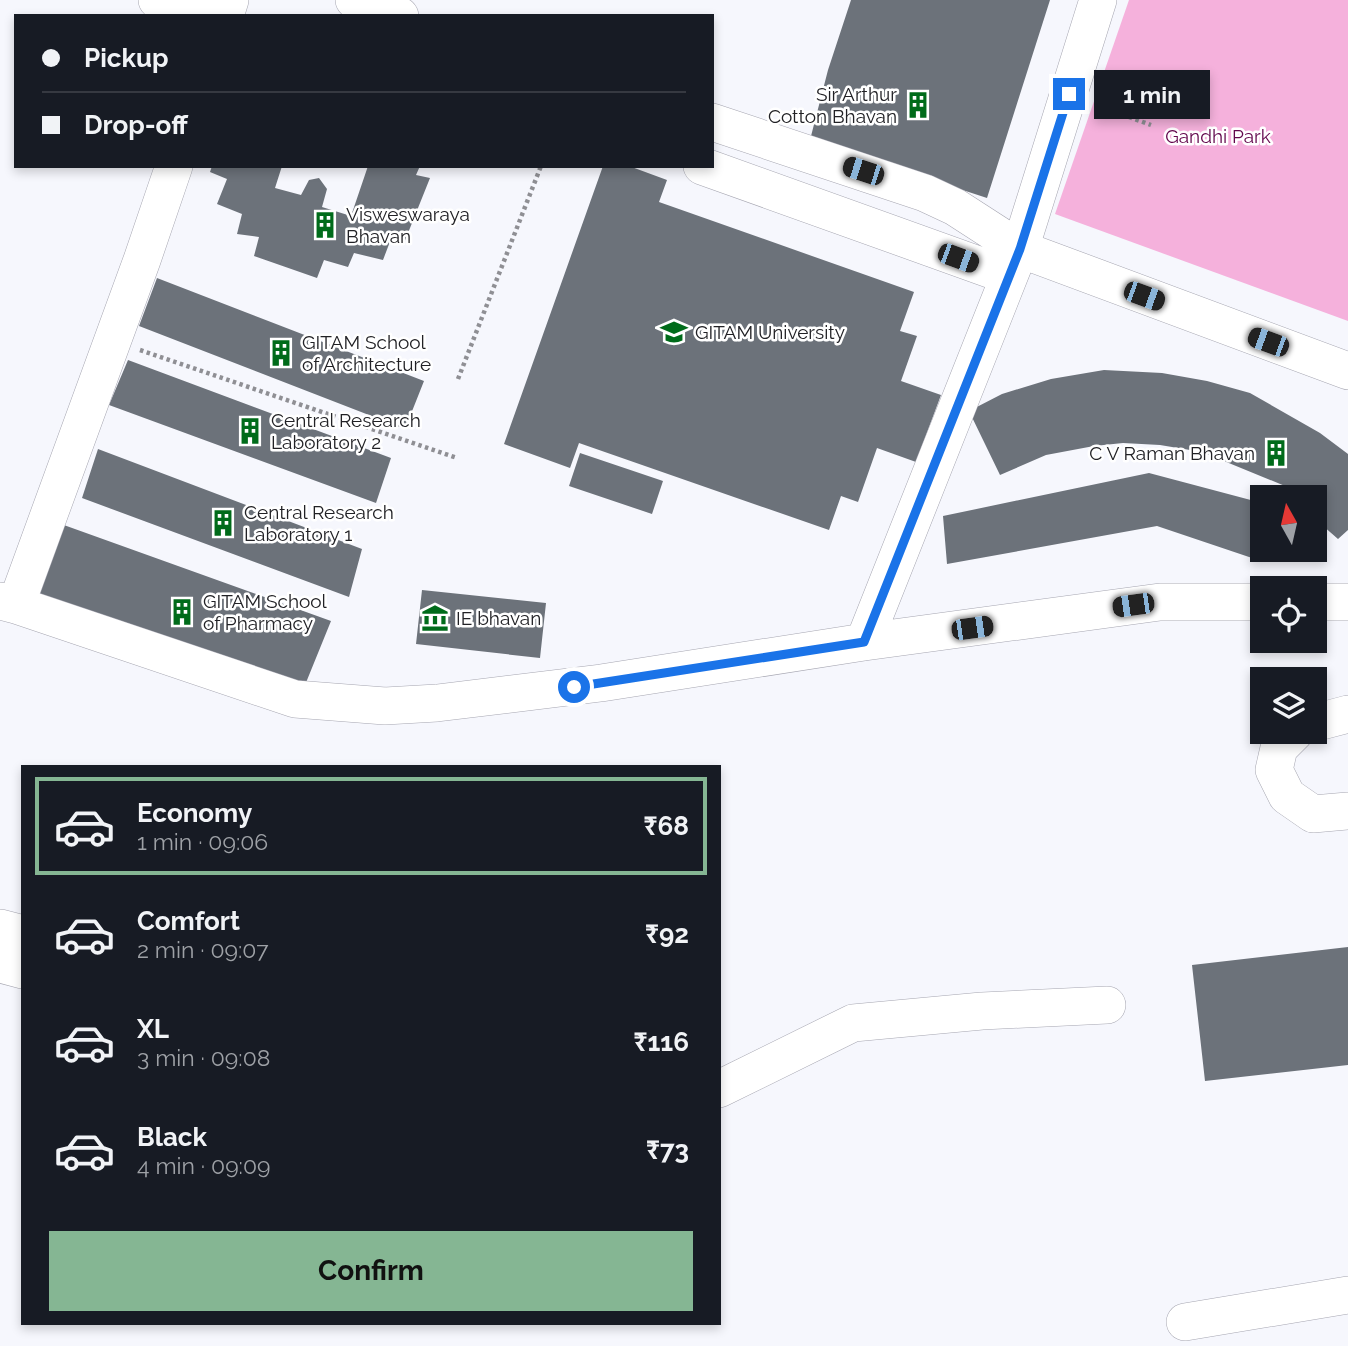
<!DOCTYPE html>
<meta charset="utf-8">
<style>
:root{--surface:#171b24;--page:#20242c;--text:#f1f3f6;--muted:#9ea1a6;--line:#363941;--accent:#85b693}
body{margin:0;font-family:Raleway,sans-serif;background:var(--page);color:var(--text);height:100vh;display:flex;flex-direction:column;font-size:26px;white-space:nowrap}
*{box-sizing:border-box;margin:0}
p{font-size:23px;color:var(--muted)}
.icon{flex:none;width:38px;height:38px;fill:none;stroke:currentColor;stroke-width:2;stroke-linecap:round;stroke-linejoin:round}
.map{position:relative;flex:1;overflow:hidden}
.details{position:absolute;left:21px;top:765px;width:700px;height:560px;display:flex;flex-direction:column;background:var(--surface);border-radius:0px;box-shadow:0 4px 10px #0003}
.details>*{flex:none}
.top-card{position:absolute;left:14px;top:14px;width:700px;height:154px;border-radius:0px;box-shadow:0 4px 10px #0003;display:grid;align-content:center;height:154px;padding:0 28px;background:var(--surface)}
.needle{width:46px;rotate:352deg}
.fabs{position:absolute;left:1250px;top:485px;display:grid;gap:14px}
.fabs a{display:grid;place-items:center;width:77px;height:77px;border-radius:0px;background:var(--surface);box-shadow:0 4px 10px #0003;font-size:35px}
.end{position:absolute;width:32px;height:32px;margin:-16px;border:9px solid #1a73e8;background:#fff;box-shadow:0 0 0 4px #fff}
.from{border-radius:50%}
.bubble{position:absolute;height:49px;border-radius:0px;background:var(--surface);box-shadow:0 4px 10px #0003;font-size:23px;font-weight:700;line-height:49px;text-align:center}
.car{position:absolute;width:21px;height:42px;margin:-21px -10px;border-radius:9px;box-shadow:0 0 5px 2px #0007;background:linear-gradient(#222 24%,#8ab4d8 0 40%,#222 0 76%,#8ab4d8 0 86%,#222 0)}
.top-card b{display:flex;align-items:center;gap:24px;height:66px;font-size:26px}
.top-card b+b{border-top:2px solid var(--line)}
.top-card i{width:18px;height:18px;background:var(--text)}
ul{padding:12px 0 0;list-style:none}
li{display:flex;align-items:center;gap:21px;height:98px;margin:0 14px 10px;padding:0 14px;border:4px solid transparent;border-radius:0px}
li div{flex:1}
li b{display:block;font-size:26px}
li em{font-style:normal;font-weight:700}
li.current{border-color:var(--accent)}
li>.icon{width:63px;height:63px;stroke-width:1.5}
.primary-button{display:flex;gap:14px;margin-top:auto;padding:14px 28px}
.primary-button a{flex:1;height:80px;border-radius:0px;background:var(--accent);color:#111;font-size:28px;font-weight:700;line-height:80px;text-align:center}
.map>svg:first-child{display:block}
.green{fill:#f5b1dc}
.building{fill:#6c727a}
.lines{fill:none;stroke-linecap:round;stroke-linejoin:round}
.minor-casing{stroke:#a6a6b1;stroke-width:38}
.path{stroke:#8f8f94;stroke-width:4.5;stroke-dasharray:3.5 3.5;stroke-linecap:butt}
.minor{stroke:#fff;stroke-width:37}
.route{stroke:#1a73e8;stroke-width:9}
.labels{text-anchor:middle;stroke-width:5;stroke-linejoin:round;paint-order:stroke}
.poi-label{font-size:19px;fill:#212125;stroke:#fff;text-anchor:start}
.park-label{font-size:19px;fill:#62064c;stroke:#fff}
</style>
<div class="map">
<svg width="1348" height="1346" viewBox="0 0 1348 1346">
<rect width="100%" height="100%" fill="#f6f7fd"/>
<path class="green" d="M 1129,0 L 1348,0 L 1348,321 L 1055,214 Z"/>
<path class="building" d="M 851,0 L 1050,0 L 987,198 L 810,140 L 828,70 Z
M 212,166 L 282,166 L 275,188 L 301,195 L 309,180 L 319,178 L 327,189 L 322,207 L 351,216 L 368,166 L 420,166 L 416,175 L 430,178 L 404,243 L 391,239 L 383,260 L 354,253 L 348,267 L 324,260 L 317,278 L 254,256 L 259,237 L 237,234 L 242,214 L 217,204 L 227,179 L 210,172 Z
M 603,166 L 629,166 L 667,180 L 659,202 L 914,292 L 900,331 L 917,336 L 901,381 L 941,395 L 916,462 L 877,448 L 858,502 L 841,496 L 829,530 L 579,443 L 570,468 L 504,444 Z
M 157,278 L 424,381 L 405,429 L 139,326 Z
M 128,360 L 391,458 L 376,503 L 109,405 Z
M 1104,370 L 1162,373 L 1207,381 L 1250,393 L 1320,433 L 1348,454 L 1348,530 L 1338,539 L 1322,525 L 1314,517 L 1314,497 L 1295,497 L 1285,486 L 1202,452 L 1160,445 L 1123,443 L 1094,446 L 1046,455 L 1000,475 L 969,411 L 1002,394 L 1051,379 Z
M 98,449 L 362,549 L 349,597 L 82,498 Z
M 580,453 L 663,481 L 652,514 L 569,486 Z
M 1149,473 L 1262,503 L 1262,550 L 1284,550 L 1281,556 L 1260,550 L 1255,559 L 1157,526 L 947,564 L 943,516 Z
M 61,524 L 331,621 L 303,690 L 31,602 Z
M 422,590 L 546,603 L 540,658 L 416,644 Z
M 1348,947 L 1348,1065 L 1205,1081 L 1192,965 Z"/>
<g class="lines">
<defs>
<path id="minor" d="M 157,0 L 202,16
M 354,0 L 400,16
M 225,16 L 230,0
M 712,122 L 925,193 L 955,207 L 1020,249 L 1348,371
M 702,166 L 1009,276
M 0,601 L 16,605 L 295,699 L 385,706 L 437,703 L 601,683 L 864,642 L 1160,602 L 1262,602
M 1314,602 L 1348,602
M 16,605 L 142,260 L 174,166
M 864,642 L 1020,249 L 1098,0
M 1314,723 L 1348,714
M 1295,732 L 1279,748 L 1274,770 L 1287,796 L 1313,814 L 1348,811
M 0,928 L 23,934
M 0,964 L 23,970
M 719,1089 L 853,1023 L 982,1011 L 1107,1005
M 1185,1322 L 1348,1295"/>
</defs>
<use href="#minor" class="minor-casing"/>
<path class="path" d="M 1096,105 L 1151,125
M 140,350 L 457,458
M 458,379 L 541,166"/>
<use href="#minor" class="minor"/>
</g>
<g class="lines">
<path class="route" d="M 574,687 L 864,642 L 1020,249 L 1069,94"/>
</g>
<defs>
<symbol id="building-bare" viewBox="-9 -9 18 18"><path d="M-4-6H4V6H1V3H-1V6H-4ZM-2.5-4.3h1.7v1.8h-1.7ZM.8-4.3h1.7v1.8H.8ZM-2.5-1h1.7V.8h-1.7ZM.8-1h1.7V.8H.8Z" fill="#006b1a" stroke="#fff" stroke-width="2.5" paint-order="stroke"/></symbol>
<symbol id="university-bare" viewBox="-9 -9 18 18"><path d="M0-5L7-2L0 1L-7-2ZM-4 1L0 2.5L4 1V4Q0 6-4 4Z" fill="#006b1a" stroke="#fff" stroke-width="2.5" paint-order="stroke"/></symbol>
<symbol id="museum-bare" viewBox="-9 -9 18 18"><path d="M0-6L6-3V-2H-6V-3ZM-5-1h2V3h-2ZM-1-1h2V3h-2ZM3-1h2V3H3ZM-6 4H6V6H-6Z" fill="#006b1a" stroke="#fff" stroke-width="2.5" paint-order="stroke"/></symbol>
</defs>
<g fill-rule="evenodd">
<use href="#building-bare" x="899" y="86" width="38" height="38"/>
<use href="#building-bare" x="306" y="206" width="38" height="38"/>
<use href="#university-bare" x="655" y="313" width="38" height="38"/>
<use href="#building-bare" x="262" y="334" width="38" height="38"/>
<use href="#building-bare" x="231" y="412" width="38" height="38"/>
<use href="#building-bare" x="1257" y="434" width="38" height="38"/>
<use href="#building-bare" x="204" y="504" width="38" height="38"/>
<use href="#building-bare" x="163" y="593" width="38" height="38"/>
<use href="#museum-bare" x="416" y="599" width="38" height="38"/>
</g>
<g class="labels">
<g class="poi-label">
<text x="897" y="101" text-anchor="end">Sir Arthur<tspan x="897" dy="22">Cotton Bhavan</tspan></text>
<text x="346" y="221">Visweswaraya<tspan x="346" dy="22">Bhavan</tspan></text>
<text x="695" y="339">GITAM University</text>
<text x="302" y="349">GITAM School<tspan x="302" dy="22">of Architecture</tspan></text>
<text x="271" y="427">Central Research<tspan x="271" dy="22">Laboratory 2</tspan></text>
<text x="1255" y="460" text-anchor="end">C V Raman Bhavan</text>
<text x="244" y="519">Central Research<tspan x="244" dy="22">Laboratory 1</tspan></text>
<text x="203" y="608">GITAM School<tspan x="203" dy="22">of Pharmacy</tspan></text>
<text x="456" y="625">IE bhavan</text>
</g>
<g class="park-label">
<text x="1218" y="143">Gandhi Park</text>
</g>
</g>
</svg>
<div class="fabs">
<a><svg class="needle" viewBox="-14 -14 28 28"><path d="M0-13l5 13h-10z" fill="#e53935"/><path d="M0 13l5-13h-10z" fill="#9ea1a6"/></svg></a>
<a><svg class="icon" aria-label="locate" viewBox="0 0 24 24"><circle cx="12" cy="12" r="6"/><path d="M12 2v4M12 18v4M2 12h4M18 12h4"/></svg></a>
<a><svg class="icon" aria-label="layers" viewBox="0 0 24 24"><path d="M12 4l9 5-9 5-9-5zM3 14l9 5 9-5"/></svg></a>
</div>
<i class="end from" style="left:574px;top:687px"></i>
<i class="end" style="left:1069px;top:94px"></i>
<div class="bubble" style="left:1094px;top:70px;width:116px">1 min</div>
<i class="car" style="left:863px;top:171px;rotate:288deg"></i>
<i class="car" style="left:958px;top:258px;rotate:110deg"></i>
<i class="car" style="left:1144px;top:296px;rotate:110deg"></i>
<i class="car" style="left:1268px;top:342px;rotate:290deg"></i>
<i class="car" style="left:1133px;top:605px;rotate:262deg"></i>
<i class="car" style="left:972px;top:628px;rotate:82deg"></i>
<div class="top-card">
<b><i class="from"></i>Pickup</b>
<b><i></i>Drop-off</b>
</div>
<section class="details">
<ul>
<li class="current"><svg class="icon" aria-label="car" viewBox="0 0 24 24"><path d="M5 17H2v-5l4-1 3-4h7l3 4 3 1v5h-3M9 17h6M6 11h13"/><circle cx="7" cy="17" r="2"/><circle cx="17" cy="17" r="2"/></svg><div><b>Economy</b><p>1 min · 09:06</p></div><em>₹68</em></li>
<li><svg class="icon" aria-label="car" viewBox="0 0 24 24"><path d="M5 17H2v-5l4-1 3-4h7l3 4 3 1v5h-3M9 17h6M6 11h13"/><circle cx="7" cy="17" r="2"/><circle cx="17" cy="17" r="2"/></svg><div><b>Comfort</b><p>2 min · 09:07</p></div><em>₹92</em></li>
<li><svg class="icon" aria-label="car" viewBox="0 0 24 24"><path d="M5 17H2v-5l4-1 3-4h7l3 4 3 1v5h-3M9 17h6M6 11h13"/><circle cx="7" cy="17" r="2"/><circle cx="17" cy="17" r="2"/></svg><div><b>XL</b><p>3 min · 09:08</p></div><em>₹116</em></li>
<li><svg class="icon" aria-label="car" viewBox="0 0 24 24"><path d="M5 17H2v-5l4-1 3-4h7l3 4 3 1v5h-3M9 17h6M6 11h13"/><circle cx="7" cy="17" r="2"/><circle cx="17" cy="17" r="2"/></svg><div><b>Black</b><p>4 min · 09:09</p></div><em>₹73</em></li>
</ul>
<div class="primary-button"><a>Confirm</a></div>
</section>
</div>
